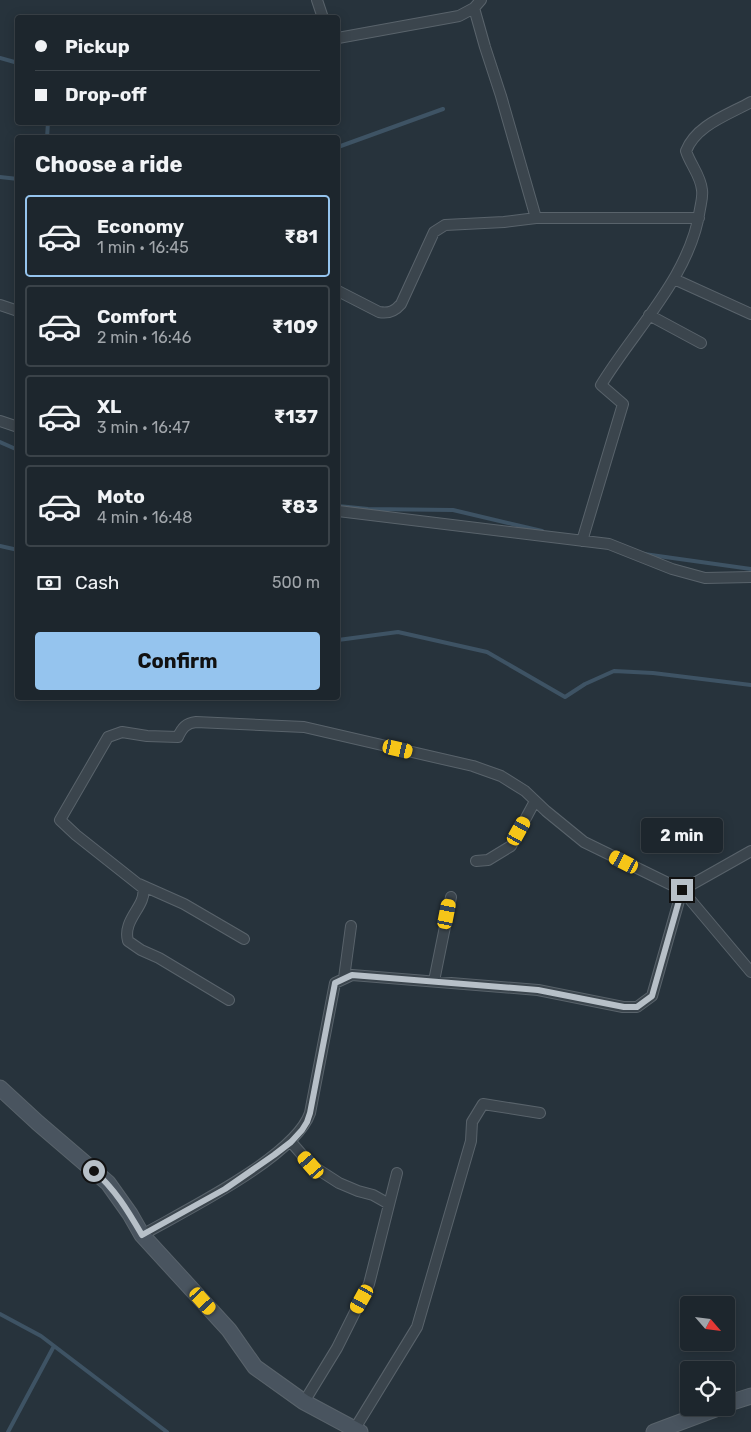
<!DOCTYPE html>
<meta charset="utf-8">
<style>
:root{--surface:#1d262d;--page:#2a3239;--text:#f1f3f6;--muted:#a0a5aa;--line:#3b4349;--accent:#95c4ee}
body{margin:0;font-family:Rubik,sans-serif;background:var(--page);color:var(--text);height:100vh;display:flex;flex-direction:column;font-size:19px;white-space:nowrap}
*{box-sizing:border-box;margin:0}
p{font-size:16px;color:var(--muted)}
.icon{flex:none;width:28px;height:28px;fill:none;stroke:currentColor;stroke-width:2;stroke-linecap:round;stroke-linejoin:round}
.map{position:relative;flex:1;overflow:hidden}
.panel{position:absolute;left:15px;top:135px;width:325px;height:565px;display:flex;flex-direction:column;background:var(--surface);border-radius:5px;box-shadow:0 2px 12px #0003,0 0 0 1px var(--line)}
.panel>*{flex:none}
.guide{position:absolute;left:15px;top:15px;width:325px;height:110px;border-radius:5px;box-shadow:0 2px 12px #0003,0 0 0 1px var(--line);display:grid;align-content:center;height:110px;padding:0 20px;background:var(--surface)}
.needle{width:32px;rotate:118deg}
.controls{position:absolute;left:680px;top:1296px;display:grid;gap:10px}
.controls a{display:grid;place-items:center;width:55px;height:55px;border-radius:5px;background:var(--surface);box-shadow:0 2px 12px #0003,0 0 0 1px var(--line);font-size:25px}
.end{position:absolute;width:22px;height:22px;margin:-11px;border:6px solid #b7c0c8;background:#111;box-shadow:0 0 0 2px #111}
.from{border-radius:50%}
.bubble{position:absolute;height:35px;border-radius:5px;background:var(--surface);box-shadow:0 2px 12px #0003,0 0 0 1px var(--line);font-size:16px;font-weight:700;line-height:35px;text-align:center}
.car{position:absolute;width:15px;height:30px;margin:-15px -8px;border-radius:6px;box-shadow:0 0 4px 1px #0007;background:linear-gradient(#f5c518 24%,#345 0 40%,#f5c518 0 76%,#345 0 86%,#f5c518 0)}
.guide b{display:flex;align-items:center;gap:18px;height:48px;font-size:19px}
.guide b+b{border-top:1px solid var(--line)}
.guide i{width:12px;height:12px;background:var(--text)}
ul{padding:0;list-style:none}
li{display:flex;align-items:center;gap:15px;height:82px;margin:0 10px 8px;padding:0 10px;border:2px solid var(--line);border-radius:5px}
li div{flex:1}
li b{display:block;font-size:19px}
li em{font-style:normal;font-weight:700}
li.active{border-color:var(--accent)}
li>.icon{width:45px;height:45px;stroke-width:1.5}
h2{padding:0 20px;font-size:22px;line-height:60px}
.pay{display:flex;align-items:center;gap:12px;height:55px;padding:0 20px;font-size:19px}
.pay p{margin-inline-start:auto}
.primary-button{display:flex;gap:10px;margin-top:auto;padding:10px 20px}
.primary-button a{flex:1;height:58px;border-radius:5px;background:var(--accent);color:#111;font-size:20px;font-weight:700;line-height:58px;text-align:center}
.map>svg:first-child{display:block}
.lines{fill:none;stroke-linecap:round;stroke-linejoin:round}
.stream{stroke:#3e5364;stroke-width:4}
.minor-casing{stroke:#59636b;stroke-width:12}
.secondary-casing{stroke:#59636b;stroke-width:17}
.minor{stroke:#3b454d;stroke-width:10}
.secondary{stroke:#49545f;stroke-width:15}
.route{stroke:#b7c0c8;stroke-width:6}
</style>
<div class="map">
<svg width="751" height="1432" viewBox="0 0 751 1432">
<rect width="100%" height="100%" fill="#27333c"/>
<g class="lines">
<path class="stream" d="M 0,58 L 18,63
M 47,138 L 48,122
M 338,147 L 443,109
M 0,177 L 18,179
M 0,442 L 18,450
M 338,506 L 368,509 L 453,510 L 542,531
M 0,546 L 18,550
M 644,554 L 751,569
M 338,640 L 398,632 L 487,652 L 565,697 L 585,684 L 614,671 L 653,673 L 751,685
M 0,1314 L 41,1336 L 167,1432
M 8,1432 L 54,1346"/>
<defs>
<path id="minor" d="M 317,0 L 323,18
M 481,0 L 474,8 L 485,47 L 501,96 L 536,218
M 338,38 L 459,16 L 474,8
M 674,279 L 751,314
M 338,291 L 379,312 C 389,314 395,311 401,304 L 434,232 L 445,225 L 504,222 L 536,218 L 699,218
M 0,305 L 18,311
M 649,315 L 701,343
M 0,421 L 18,427
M 338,511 L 609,544 L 672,569 L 705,578 L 751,577
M 582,541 L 623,404 L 601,385 C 635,329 691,275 700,209 C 701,203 703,196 702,190 C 701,176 690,164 686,151 C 696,125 728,115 751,102
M 476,861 L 488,860 L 511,846 L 535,801
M 139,884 L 184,904 L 244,939
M 344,978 L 351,926
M 434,981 L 451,897
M 229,1000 L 159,958 L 141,950 L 128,941 C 122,919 147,906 143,888 L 76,835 L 60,820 L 108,737 L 122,732 L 147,736 L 178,737 C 182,728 186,723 196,722 L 304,727 L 473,766 L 501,776 L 525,791 L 546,811 L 584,842 L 682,890 L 751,972
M 291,1142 L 311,1165 L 339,1183 L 358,1191 L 373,1195 L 389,1204
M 142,1235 C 184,1211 295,1157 310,1113 L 335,983 L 352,975 L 538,990 L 623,1007 L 637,1007 L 652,996 L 682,890 L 751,851
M 304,1402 L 337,1348 L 369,1284 L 397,1173
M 354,1430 L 417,1327 L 471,1141 L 472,1122 L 483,1104 L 540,1113"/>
<path id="secondary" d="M 0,1088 L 38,1123 L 108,1183 L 130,1214 L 142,1235 L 229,1330 L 255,1367 L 304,1402 L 360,1432
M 726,1404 L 751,1396
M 654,1432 L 718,1408"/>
</defs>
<use href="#minor" class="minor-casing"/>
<use href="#secondary" class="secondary-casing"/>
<use href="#minor" class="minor"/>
<use href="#secondary" class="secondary"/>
</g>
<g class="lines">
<path class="route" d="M 94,1171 C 115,1189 128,1211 142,1235 L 225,1189 L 274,1155 L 291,1142 L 302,1130 L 307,1122 L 310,1113 L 335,983 L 352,975 L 538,990 L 624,1007 L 637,1007 L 652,996 L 682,890"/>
</g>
</svg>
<div class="controls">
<a><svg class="needle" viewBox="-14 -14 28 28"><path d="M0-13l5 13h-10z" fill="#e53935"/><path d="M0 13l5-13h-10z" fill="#a0a5aa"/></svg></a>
<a><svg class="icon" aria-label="locate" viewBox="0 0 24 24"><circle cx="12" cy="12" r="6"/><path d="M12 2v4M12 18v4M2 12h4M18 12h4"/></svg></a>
</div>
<i class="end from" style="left:94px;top:1171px"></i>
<i class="end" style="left:682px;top:890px"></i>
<div class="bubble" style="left:641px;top:818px;width:82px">2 min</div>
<i class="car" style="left:398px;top:749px;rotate:103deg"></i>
<i class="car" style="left:519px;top:831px;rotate:29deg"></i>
<i class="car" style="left:624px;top:862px;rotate:297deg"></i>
<i class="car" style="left:447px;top:914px;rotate:11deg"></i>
<i class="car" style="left:311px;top:1165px;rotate:319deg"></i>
<i class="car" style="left:362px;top:1299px;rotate:209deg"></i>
<i class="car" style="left:203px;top:1301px;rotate:138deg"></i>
<div class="guide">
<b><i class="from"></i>Pickup</b>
<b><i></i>Drop-off</b>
</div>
<section class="panel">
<h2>Choose a ride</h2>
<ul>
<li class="active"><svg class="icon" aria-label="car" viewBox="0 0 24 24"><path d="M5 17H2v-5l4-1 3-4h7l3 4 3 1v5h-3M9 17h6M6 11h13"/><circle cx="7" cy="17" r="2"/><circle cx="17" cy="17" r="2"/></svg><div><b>Economy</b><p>1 min · 16:45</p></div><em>₹81</em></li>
<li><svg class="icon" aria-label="car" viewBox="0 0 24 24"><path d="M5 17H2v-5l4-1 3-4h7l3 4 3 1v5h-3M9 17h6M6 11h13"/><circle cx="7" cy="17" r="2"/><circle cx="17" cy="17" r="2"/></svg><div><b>Comfort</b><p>2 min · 16:46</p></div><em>₹109</em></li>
<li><svg class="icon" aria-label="car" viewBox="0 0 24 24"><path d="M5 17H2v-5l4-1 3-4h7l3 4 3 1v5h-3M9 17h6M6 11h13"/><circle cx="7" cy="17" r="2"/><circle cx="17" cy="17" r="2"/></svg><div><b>XL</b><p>3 min · 16:47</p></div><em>₹137</em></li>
<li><svg class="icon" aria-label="car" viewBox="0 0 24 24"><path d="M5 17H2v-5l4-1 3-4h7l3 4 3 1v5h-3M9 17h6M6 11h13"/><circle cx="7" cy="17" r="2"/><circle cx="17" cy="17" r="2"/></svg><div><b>Moto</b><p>4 min · 16:48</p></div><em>₹83</em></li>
</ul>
<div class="pay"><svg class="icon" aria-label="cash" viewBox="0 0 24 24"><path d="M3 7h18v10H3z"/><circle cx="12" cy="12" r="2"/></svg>Cash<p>500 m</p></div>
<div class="primary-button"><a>Confirm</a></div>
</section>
</div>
